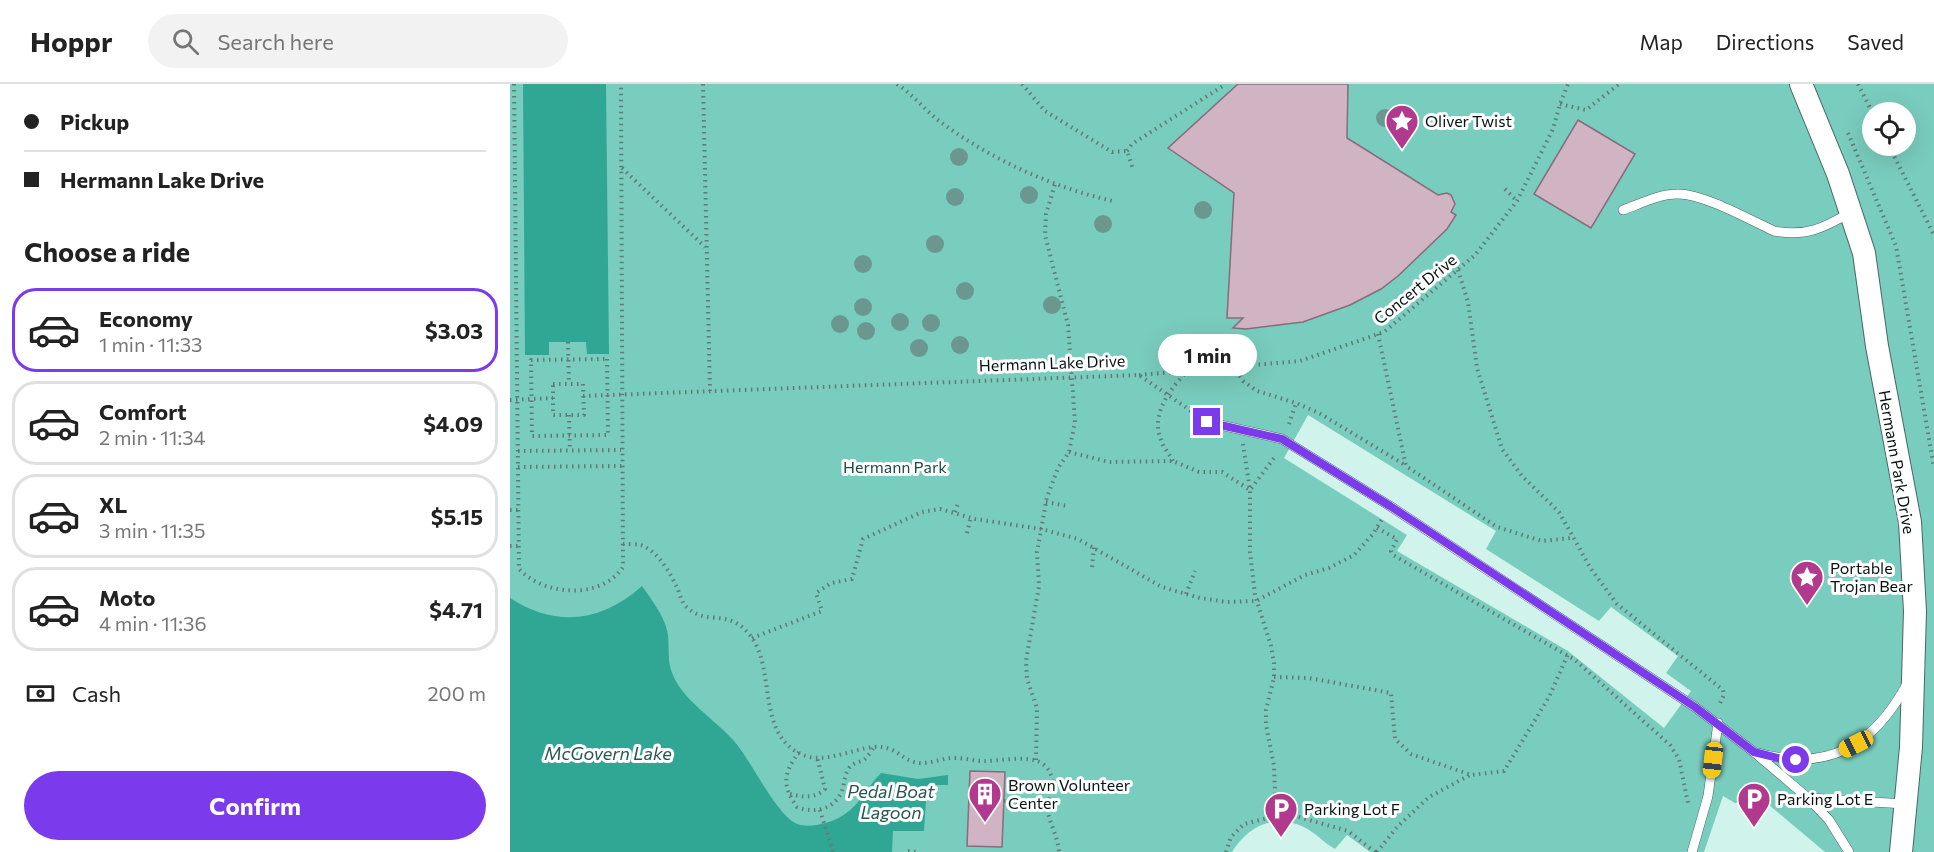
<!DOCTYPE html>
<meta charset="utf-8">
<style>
:root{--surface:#fff;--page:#f2f2f2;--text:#222;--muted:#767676;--line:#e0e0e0;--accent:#7c3aed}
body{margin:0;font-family:Commissioner,sans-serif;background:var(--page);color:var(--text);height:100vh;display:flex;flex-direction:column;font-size:22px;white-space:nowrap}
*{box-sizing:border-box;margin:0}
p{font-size:20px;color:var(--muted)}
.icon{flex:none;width:33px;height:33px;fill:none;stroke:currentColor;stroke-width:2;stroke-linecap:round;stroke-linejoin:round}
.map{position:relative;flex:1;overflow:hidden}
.side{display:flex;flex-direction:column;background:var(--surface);width:510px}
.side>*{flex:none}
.hud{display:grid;align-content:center;height:132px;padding:0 24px;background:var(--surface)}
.buttons{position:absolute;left:1352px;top:18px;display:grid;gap:12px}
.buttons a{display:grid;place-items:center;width:54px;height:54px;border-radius:50%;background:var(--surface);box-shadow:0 6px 24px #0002;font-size:30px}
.end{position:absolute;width:27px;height:27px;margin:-14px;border:8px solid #7c3aed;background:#fff;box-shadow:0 0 0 3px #fff}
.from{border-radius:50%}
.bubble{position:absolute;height:42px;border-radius:21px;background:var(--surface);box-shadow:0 6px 24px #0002;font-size:20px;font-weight:700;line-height:42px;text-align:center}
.car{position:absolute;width:18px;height:36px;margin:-18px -9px;border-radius:8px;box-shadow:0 0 4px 2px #0007;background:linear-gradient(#f5c518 24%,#345 0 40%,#f5c518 0 76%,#345 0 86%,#f5c518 0)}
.hud b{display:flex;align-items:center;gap:21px;height:57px;font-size:22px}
.hud b+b{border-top:2px solid var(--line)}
.hud i{width:15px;height:15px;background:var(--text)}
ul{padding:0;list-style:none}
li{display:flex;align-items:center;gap:18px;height:84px;margin:0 12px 9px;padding:0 12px;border:3px solid var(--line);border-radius:24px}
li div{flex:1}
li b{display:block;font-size:22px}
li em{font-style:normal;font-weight:700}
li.active{border-color:var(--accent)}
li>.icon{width:54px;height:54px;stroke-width:1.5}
h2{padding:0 24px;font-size:27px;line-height:72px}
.pay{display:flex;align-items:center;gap:15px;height:66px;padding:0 24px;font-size:22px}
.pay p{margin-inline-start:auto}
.primary-button{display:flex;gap:12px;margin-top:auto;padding:12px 24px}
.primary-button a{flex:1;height:69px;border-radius:36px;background:var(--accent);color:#fff;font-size:24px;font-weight:700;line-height:69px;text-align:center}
header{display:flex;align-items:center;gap:36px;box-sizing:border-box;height:84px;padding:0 30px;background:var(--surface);border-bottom:2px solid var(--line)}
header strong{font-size:28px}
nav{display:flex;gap:33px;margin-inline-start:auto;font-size:21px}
.search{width:420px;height:54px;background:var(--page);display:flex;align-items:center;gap:15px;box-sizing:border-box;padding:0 21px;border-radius:33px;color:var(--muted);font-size:22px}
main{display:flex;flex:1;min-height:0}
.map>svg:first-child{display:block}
.green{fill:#79cdbe;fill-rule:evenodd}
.water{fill:#30a695}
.building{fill:#d0b4c4;stroke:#866c7c;stroke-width:1.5}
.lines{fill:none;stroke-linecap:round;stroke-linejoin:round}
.service-casing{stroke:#486862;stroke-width:10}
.tertiary-casing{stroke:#486862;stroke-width:24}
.path{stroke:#627975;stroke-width:4;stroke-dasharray:1.5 4.5;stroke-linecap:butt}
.service{stroke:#fff;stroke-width:9}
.tertiary{stroke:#fff;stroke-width:22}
.tree{fill:#6c9790}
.route{stroke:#7c3aed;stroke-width:8}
.labels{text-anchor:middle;stroke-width:6;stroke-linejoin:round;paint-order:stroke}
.poi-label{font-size:16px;fill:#061311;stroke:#fff;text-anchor:start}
.street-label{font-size:16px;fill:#061311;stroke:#fff}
.park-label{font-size:16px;fill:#1b4b44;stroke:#fff}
.water-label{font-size:18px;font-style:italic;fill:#28574f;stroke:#fff}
</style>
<header>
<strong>Hoppr</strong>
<div class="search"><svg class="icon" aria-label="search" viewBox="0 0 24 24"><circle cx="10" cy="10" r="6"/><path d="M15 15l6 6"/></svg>Search here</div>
<nav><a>Map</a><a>Directions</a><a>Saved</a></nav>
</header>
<main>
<section class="side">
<div class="hud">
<b><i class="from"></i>Pickup</b>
<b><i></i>Hermann Lake Drive</b>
</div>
<h2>Choose a ride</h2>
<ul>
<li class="active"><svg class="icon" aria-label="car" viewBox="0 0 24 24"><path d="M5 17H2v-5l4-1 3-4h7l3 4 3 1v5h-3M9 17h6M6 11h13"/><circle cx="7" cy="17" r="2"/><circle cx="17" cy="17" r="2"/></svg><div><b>Economy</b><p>1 min · 11:33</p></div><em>$3.03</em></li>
<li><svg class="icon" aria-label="car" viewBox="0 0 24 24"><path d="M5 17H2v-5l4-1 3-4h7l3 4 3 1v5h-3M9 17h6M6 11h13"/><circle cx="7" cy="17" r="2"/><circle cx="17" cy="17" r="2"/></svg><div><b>Comfort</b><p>2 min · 11:34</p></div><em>$4.09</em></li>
<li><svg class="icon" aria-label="car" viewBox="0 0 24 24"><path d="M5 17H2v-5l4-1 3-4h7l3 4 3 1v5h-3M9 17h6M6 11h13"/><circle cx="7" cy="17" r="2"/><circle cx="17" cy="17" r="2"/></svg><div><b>XL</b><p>3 min · 11:35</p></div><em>$5.15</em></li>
<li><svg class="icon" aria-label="car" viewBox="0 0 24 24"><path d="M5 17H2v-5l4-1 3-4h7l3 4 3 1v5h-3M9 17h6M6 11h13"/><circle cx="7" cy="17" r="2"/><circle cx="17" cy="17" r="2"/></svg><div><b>Moto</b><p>4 min · 11:36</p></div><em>$4.71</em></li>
</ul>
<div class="pay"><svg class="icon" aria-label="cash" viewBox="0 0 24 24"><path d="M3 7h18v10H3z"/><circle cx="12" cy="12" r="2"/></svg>Cash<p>200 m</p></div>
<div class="primary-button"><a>Confirm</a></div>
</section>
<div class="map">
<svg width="1424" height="768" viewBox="0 0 1424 768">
<rect width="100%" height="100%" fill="#d0f4ec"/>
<path class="green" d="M 0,0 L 1424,0 L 1424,768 L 1315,768 L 1240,705 L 1230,719 L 1225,719 L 1213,712 L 1194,768 L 860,768 L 837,751 L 825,765 C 814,759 806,749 794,743 C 764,729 738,742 722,768 L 0,768 ZM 1362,28 L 1395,28 L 1395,62 L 1362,62 ZM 798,331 L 986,447 L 976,465 L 1089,537 L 1101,523 L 1168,572 L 1156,589 L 1181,607 L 1154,644 L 1058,567 L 887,467 L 897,451 L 774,374 Z"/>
<path class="water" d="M 13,0 L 96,0 L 99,270 L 77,270 L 76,258 L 39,258 L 39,271 L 15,271 Z
M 132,502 C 141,515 153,530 157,546 C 160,558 157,573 161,586 C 170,615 205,635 224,657 C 241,676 266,731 287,740 C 301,745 324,738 335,730 C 350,720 358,702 371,689 L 408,695 L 438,691 L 438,701 L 417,701 L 414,747 L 383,747 L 382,768 L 0,768 L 0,514 C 46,544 92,538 132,502 Z"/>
<path class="building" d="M 728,0 L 838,0 L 837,54 L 928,111 L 937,109 L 941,111 L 945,120 L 941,128 L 946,131 L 937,145 L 888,192 L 871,205 L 840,221 L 793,238 L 736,245 L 723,244 L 733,234 L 717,234 L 724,109 L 658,64 Z
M 1068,36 L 1125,70 L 1081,144 L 1024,110 Z
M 460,687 L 495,688 L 492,763 L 457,762 Z"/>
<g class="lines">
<defs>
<path id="service" d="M 1113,126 C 1130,120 1149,110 1167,110 C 1192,109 1240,136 1264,147 C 1296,153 1314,144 1341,128
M 697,338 L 772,355 L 880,422 L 1185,623 L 1244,668 L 1298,714 L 1319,736 L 1339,768
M 1248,669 C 1317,688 1363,663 1397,600
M 1298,714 L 1395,720
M 1182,768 L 1198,712 L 1208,639"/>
<path id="tertiary" d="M 1291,0 L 1328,90 L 1354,169 L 1367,262 L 1400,438 L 1405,527 L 1401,663 L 1391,768"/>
</defs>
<use href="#service" class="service-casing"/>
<use href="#tertiary" class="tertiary-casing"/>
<path class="path" d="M 4,0 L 9,485 C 34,512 91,516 113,483 L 111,0
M 193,0 L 200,307
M 387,0 C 405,12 418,30 436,42 C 485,77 545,104 603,117
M 512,0 L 535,27 L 602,68 L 617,67 L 623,85
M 1348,0 L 1362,28
M 1050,20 L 1076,26 L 1109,0
M 1338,49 L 1386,162 L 1424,384
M 1379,62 L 1424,151
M 617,67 L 622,60 L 716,0
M 112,84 L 195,163
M 995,105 L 1007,117
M 948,186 L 958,218 L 967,284 L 992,365 L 1012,392 L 1049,428 L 1081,485 L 1107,520 L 1213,606 L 1214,611 L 1209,621
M 868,250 L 896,382 L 987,443 L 1032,457 L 1061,454
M 58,258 L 59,300
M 97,275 L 98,351 L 22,352 L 21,276 Z
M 723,282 L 733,297 L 747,307 L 786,319 L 809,329 L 895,381
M 629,291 L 790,277 L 874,248 L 965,171 L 1007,117 L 1043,45 L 1050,20 L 1058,0
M 43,300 L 73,300 L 74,331 L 43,331 Z
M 73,312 L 629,291 L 684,329
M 0,316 L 43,314
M 59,331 L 60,366
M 779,340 L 786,319
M 733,360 L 740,406 L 740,468 L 745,511 L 761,562 L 764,579 L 764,593 L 756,626 L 756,641 L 764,682 L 766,732
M 8,367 L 111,366
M 559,368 L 599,378 L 663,377 L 689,388 L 712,388 L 740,406 L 764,374
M 663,377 C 659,370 653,363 651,356 C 640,329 661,305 677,287
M 8,383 L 112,382
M 536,418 L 558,422
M 0,426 L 8,426
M 445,428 L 449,417
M 867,444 L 887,455 L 881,467 L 883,471 L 1065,576 L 1160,661 L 1169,675 L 1178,719
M 457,449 L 461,433
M 113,460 C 118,460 126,460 131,461 C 149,468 161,490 168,506 C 171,514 172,520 179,525 C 199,542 220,523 242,554 C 266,588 246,651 293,671 C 314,680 342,665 364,663 C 387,661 392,678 410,679 C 422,680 434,673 446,674 C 455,674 464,677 473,677 C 489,677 512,672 527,677 C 532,678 538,684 540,689 C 547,703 536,715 538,729 C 541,742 548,754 549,768
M 0,462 L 9,462
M 582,483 L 584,463
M 676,510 L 685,487
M 242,554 L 312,527 L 306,509 L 321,499 L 342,495 L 353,455 L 412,428 L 430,425 L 465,435 L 531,445 L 568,455 L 652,503 L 690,514 L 717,518 L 746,517 L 795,491 L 819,484 L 844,471 L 863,450 L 872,435
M 764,593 L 799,594 L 881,609 L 885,655 L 901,670 L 961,691 L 994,687 L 1039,613 L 1058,570
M 289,668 C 274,689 271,700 287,723 C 301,729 321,727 330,711 C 335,703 333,693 339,684 C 344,678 349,679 355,675 C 358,672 362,666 364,663
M 526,676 L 527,624 L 517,595 L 516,577 L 529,502 L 527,468 L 537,413 L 548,384 L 559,368 L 565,338 L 558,241 L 535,151 L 536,130 L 545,100
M 280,710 C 294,713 304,715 315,705 L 307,673
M 494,717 L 539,721
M 310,726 L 323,768
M 398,767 L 407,768
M 716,768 L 721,753 L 734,740 L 766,732 L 785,732 L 838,747 L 865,768
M 867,768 L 887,743 L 919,713 L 960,691"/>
<use href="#service" class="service"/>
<use href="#tertiary" class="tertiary"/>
</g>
<g class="tree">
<circle cx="875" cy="34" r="9"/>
<circle cx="449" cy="73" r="9"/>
<circle cx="519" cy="111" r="9"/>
<circle cx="445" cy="113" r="9"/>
<circle cx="693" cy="126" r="9"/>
<circle cx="593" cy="140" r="9"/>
<circle cx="425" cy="160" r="9"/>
<circle cx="353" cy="180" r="9"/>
<circle cx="455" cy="207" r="9"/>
<circle cx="542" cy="221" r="9"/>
<circle cx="353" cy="223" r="9"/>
<circle cx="390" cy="238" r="9"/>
<circle cx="421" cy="239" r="9"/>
<circle cx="330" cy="240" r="9"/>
<circle cx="356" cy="247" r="9"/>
<circle cx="450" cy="261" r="9"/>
<circle cx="409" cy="264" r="9"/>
</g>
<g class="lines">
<path class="route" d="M 697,338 L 772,355 L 880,422 L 976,485 L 1185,623 L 1244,668 L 1272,675 L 1286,676"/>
</g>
<defs>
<symbol id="sight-pin" viewBox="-11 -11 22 30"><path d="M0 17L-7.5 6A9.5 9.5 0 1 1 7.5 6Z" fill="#b1398e" stroke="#fff"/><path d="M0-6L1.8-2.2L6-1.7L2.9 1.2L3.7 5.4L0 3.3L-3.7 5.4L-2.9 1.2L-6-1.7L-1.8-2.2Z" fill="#fff"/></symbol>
<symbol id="building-pin" viewBox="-11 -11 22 30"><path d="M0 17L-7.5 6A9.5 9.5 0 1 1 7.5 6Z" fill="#b1398e" stroke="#fff"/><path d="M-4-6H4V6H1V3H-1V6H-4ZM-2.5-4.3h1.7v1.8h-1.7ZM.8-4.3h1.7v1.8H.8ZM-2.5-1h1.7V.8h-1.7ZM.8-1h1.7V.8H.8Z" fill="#fff"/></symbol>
<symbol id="parking-pin" viewBox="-11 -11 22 30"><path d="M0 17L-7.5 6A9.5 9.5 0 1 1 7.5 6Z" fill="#b1398e" stroke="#fff"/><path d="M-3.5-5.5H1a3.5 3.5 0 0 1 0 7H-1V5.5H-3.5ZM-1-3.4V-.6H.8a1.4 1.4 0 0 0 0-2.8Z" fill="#fff"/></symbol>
</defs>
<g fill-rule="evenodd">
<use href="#sight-pin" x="873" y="18" width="38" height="52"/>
<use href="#sight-pin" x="1278" y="474" width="38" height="52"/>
<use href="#building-pin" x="456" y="691" width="38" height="52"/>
<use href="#parking-pin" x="1225" y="696" width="38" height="52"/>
<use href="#parking-pin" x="752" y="706" width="38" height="52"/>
</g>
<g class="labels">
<g class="poi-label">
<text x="915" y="43">Oliver Twist</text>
<text x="1320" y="490">Portable<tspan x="1320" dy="18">Trojan Bear</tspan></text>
<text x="498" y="707">Brown Volunteer<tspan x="498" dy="18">Center</tspan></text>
<text x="1267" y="721">Parking Lot E</text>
<text x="794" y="731">Parking Lot F</text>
</g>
<g class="street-label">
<text transform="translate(905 205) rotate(-39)" y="6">Concert Drive</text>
<text transform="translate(542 279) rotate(-2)" y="6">Hermann Lake Drive</text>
<text transform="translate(1387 378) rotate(80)" y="6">Hermann Park Drive</text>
</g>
<g class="park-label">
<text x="385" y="389">Hermann Park</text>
</g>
<g class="water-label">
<text x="98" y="676">McGovern Lake</text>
<text x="381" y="714">Pedal Boat<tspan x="381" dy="21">Lagoon</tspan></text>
</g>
</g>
</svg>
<div class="buttons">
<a><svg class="icon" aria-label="locate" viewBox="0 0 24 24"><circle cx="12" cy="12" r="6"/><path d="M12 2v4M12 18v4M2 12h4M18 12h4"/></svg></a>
</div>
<i class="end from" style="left:1286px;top:676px"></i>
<i class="end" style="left:697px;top:338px"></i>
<div class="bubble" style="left:648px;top:250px;width:99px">1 min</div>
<i class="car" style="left:1346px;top:660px;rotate:243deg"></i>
<i class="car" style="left:1203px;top:676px;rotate:187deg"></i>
</div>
</main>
